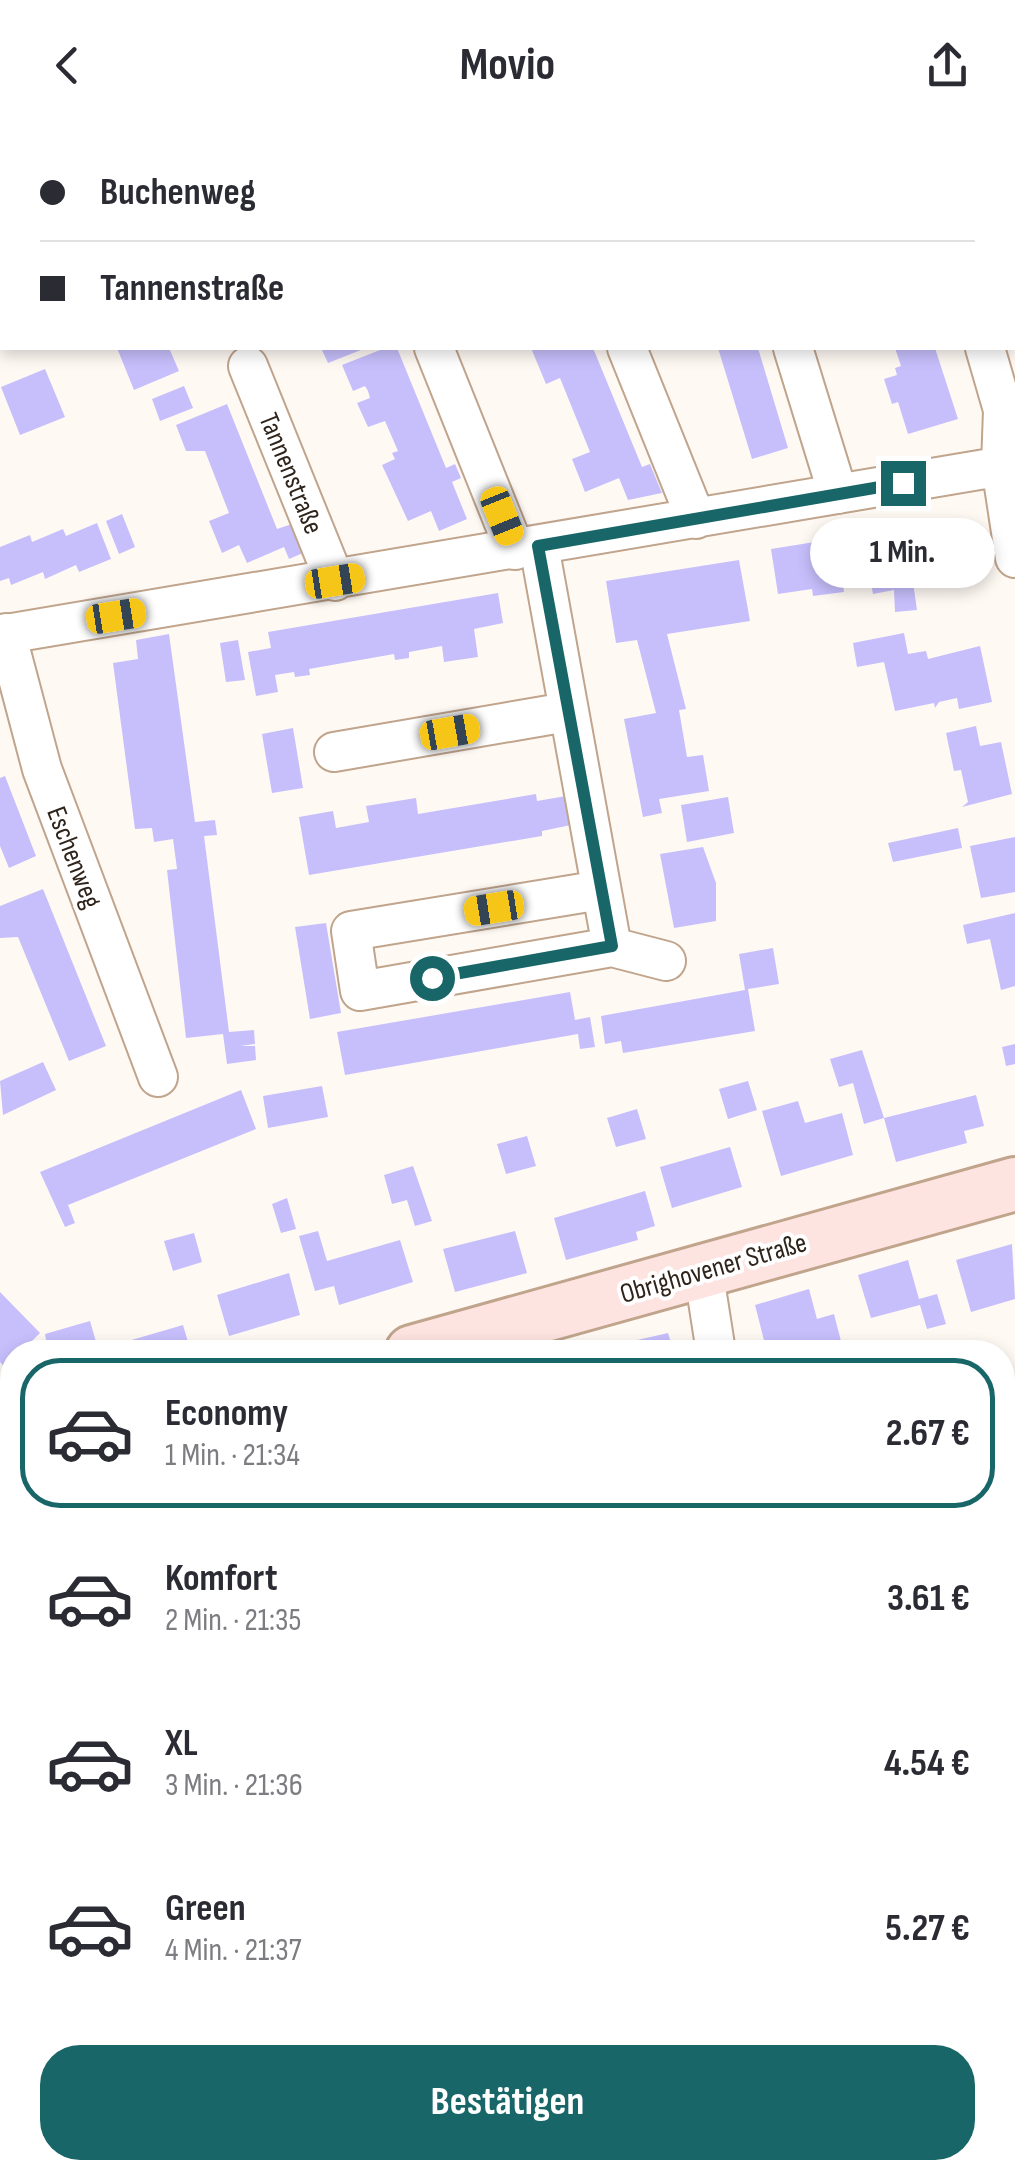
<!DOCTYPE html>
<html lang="de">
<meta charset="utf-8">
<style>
:root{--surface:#fff;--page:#f2f2f3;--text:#2b2b33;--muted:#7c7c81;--line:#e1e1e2;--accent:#186668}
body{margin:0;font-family:"Sofia Sans Condensed",sans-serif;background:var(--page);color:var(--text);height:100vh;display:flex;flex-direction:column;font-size:38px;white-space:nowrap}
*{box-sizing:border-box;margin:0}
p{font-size:32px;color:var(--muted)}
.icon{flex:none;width:55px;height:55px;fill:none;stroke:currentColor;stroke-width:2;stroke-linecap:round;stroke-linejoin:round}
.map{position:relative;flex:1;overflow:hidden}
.panel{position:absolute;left:0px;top:1210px;width:1015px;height:840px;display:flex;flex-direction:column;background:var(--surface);border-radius:40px 40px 0 0;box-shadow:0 5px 15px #0003}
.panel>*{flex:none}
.top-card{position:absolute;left:0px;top:0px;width:1015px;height:220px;box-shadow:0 5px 15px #0003;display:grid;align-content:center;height:220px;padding:0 40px;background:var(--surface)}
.end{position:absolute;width:45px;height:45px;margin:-22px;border:12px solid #186668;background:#fff;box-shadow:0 0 0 5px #fff}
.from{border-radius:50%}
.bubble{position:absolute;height:70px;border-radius:35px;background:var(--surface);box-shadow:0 5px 15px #0003;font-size:32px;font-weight:700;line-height:70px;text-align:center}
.car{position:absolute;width:30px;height:60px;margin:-30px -15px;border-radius:12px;box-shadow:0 0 8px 2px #0007;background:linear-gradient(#f5c518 24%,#345 0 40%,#f5c518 0 76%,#345 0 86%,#f5c518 0)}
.top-card b{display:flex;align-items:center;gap:35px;height:95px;font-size:38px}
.top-card b+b{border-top:2px solid var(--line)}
.top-card i{width:25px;height:25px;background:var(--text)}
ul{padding:18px 0 0;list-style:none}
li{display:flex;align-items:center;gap:30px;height:150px;margin:0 20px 15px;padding:0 20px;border:5px solid transparent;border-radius:40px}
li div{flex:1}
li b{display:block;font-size:38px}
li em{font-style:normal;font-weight:700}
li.on{border-color:var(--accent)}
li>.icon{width:90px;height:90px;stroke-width:1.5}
.cta{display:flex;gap:20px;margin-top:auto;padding:20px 40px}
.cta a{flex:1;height:115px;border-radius:40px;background:var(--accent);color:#fff;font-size:40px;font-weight:700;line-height:115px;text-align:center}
header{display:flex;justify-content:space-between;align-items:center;height:130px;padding:0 40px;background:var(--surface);font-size:45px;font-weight:700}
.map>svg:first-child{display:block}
.building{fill:#c7bffc}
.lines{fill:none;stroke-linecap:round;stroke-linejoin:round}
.street-casing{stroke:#c0a48c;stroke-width:42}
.secondary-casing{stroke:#c0a48c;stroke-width:58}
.street{stroke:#fff;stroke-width:38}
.secondary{stroke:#fee4e0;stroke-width:52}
.route{stroke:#186668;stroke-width:12}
.labels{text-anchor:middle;stroke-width:8;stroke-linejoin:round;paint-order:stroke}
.street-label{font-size:28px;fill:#2f241b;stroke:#fff}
</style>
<header><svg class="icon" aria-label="back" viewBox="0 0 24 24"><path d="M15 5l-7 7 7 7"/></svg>Movio<svg class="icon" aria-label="share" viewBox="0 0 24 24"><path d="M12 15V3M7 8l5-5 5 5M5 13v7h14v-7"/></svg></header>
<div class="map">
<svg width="1015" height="2050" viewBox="0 0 1015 2050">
<rect width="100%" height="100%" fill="#fff9f4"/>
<path class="building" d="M 117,218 L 169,218 L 179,241 L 134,260 Z
M 321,218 L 366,218 L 328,233 Z
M 385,218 L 397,218 L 446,338 L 455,334 L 461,348 L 452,352 L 467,389 L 439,401 L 431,381 L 408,391 L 382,335 L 395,329 L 392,323 L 398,321 L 385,291 L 368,297 L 357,273 L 370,268 L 368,261 L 365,256 L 353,261 L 342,235 Z
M 531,218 L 593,218 L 642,337 L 650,334 L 662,363 L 628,370 L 619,348 L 585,362 L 572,329 L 590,322 L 560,248 L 546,254 Z
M 718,218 L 758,218 L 788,318 L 752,329 Z
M 895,218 L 935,218 L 958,289 L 908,304 L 898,272 L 892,274 L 884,249 L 897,245 L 895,238 L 901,236 Z
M 45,239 L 65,287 L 20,305 L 1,257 Z
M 184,256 L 193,278 L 160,291 L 152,269 Z
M 227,274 L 277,399 L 292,394 L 303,423 L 289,429 L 284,417 L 247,433 L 239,415 L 222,423 L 209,391 L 229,383 L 205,321 L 186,321 L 176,295 Z
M 122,384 L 135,417 L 119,424 L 106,391 Z
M 97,393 L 111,429 L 79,442 L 76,435 L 45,449 L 43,442 L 11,455 L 9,448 L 0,451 L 0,417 L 30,405 L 32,412 L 63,399 L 66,406 Z
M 954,400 L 962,443 L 913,452 L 917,480 L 895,482 L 894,460 L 873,464 L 869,442 L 842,447 L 844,462 L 813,466 L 812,459 L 778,464 L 771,419 L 821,411 L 836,411 L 836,415 L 884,405 L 886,412 Z
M 739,430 L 750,491 L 667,504 L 686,579 L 679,580 L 687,627 L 703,625 L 709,661 L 659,669 L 662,683 L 643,687 L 624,589 L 656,583 L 637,510 L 616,513 L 606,451 Z
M 498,463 L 503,493 L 474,499 L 478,527 L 444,532 L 442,516 L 409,522 L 409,528 L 395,530 L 394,524 L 309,539 L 310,545 L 295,547 L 294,542 L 275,545 L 278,562 L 256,566 L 248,522 L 271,518 L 268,502 Z
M 904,503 L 908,524 L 926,521 L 928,529 L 980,516 L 992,572 L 959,579 L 957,568 L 939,572 L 935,578 L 934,573 L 895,581 L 884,532 L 857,537 L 853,513 Z
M 169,504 L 195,692 L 215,690 L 217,705 L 204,706 L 229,902 L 254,900 L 255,914 L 240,916 L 255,916 L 256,930 L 227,934 L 223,904 L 186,908 L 167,740 L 177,739 L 173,709 L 154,712 L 152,698 L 135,699 L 113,533 L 138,529 L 136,510 Z
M 238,510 L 245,550 L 226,552 L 220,513 Z
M 976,596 L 980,616 L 1001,612 L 1012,664 L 962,677 L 968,672 L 961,640 L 954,641 L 946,603 Z
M 293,598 L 303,658 L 272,663 L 262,604 Z
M 5,646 L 36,726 L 9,738 L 0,716 L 0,648 Z
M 536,664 L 537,671 L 566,666 L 571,695 L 542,701 L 542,706 L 309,745 L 299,687 L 333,681 L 336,698 L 369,692 L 366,676 L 416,668 L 418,684 Z
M 728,667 L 734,703 L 687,712 L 681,675 Z
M 958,698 L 962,718 L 893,732 L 888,713 Z
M 1015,707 L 1015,762 L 981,768 L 970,716 Z
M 703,717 L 716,753 L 716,791 L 674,798 L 660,724 Z
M 43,759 L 106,916 L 69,931 L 18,807 L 0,808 L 0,776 Z
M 1015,783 L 1015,856 L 1001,860 L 990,809 L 967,814 L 963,795 Z
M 326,793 L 341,883 L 310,889 L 295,797 Z
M 773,818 L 779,854 L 748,859 L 755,901 L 623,923 L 621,911 L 605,914 L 601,886 L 745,860 L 739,824 Z
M 570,862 L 575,890 L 590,887 L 595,917 L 580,919 L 578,904 L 345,945 L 337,902 Z
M 1015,914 L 1015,934 L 1006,936 L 1002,917 Z
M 862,920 L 884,988 L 976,965 L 984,996 L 964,1001 L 967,1013 L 896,1032 L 884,988 L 864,994 L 853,953 L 839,957 L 830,929 Z
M 43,932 L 56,960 L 3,985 L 0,951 Z
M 748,951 L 757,980 L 728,989 L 719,959 Z
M 322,956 L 328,987 L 268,998 L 263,966 Z
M 241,960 L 256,999 L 68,1075 L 75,1093 L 65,1097 L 40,1042 Z
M 798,971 L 805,993 L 842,983 L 853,1025 L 781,1046 L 762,981 Z
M 637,979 L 646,1009 L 616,1017 L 607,988 Z
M 527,1006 L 536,1036 L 506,1044 L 497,1014 Z
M 730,1017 L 742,1057 L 672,1078 L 660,1037 Z
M 413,1036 L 432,1091 L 415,1096 L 407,1070 L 392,1074 L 384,1045 Z
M 645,1061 L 655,1096 L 636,1102 L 638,1110 L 566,1130 L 554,1088 Z
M 287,1068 L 296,1099 L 281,1103 L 272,1074 Z
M 318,1101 L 327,1131 L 400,1110 L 413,1152 L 339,1175 L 334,1156 L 315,1161 L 299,1106 Z
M 515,1101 L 527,1143 L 455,1162 L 443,1119 Z
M 194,1103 L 202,1132 L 173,1141 L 164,1111 Z
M 1012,1114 L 1015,1169 L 971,1182 L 956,1130 Z
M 908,1130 L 919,1169 L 937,1164 L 946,1194 L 927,1199 L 920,1175 L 871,1188 L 858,1145 Z
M 289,1143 L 300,1185 L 229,1206 L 217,1165 Z
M 809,1159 L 817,1189 L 834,1184 L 843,1219 L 826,1222 L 822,1210 L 767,1222 L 755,1175 Z
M 0,1162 L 40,1203 L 21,1222 L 12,1222 L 5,1238 L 0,1232 Z
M 90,1191 L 99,1222 L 48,1222 L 45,1204 Z
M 183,1195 L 191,1222 L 113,1222 L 111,1216 Z
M 668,1203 L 674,1222 L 595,1222 L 624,1213 Z
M 1015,1333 L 1015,1368 L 1009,1361 L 1009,1338 Z
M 6,1404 L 12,1412 L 10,1484 L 0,1471 L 0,1408 Z
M 1006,1502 L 1015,1502 L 1015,1546 L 1006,1545 Z
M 1012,1600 L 1015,1600 L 1015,1647 L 1009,1647 Z
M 0,1610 L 12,1635 L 12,1646 L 0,1652 Z
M 12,1689 L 12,1711 L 0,1714 L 0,1692 Z
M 1002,1739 L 1015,1739 L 1015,1783 L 1002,1783 Z
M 12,1826 L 12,1885 L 0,1888 L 0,1829 Z
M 1002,1949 L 1015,1951 L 1015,2009 L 1002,2007 Z
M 200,2038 L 259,2038 L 269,2050 L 184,2050 Z
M 359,2038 L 469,2038 L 454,2050 L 369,2050 Z
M 560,2038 L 596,2038 L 590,2050 L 553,2050 Z"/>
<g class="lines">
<defs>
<path id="street" d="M 938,2 L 938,0
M 434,218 L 515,420
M 627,218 L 696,389
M 793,218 L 838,364
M 985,218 L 1003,280 L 1001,336 L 1015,428
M 248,236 L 335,451
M 539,416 L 612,817
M 6,503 L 42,639 L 158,947
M 0,505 L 1015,334
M 334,622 L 567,582
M 601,760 L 351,801 L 360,861 L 612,817 L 666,831
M 703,1139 L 716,1222
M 0,1945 L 12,1942
M 57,2038 L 57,2050"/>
<path id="secondary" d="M 412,1222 L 1015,1054
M 0,1306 L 12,1315
M 865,2038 L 893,2050"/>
</defs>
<use href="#street" class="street-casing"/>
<use href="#secondary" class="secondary-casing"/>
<use href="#street" class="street"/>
<use href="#secondary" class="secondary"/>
</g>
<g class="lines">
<path class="route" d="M 432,848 L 612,816 L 538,416 L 903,353"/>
</g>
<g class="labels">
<g class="street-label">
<text transform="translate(292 343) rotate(68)" y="10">Tannenstraße</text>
<text transform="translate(75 727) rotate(69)" y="10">Eschenweg</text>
<text transform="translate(713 1137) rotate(-16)" y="10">Obrighovener Straße</text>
</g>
</g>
</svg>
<i class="end from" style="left:432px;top:848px"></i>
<i class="end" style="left:903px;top:353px"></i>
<div class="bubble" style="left:810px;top:388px;width:185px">1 Min.</div>
<i class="car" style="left:502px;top:386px;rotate:158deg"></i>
<i class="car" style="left:335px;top:451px;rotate:81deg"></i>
<i class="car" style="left:116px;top:486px;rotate:81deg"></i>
<i class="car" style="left:450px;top:602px;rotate:80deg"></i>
<i class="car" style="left:494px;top:778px;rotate:261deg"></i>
<div class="top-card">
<b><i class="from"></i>Buchenweg</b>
<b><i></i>Tannenstraße</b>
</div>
<section class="panel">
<ul>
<li class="on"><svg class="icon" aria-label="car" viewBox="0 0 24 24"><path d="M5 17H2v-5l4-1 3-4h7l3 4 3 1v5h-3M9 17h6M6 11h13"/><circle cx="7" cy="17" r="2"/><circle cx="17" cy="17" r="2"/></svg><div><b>Economy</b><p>1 Min. · 21:34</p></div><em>2.67 €</em></li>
<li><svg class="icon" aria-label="car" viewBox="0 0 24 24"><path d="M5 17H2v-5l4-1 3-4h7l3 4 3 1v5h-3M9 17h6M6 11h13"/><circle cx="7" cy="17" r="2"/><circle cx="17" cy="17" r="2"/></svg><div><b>Komfort</b><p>2 Min. · 21:35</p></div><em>3.61 €</em></li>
<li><svg class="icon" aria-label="car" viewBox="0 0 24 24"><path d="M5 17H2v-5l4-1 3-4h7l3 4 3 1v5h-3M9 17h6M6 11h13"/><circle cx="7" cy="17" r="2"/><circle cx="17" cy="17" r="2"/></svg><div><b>XL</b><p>3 Min. · 21:36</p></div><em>4.54 €</em></li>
<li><svg class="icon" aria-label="car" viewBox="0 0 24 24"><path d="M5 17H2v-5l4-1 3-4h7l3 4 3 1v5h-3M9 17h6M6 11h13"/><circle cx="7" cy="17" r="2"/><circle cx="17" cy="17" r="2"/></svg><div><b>Green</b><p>4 Min. · 21:37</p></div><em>5.27 €</em></li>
</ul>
<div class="cta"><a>Bestätigen</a></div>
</section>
</div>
